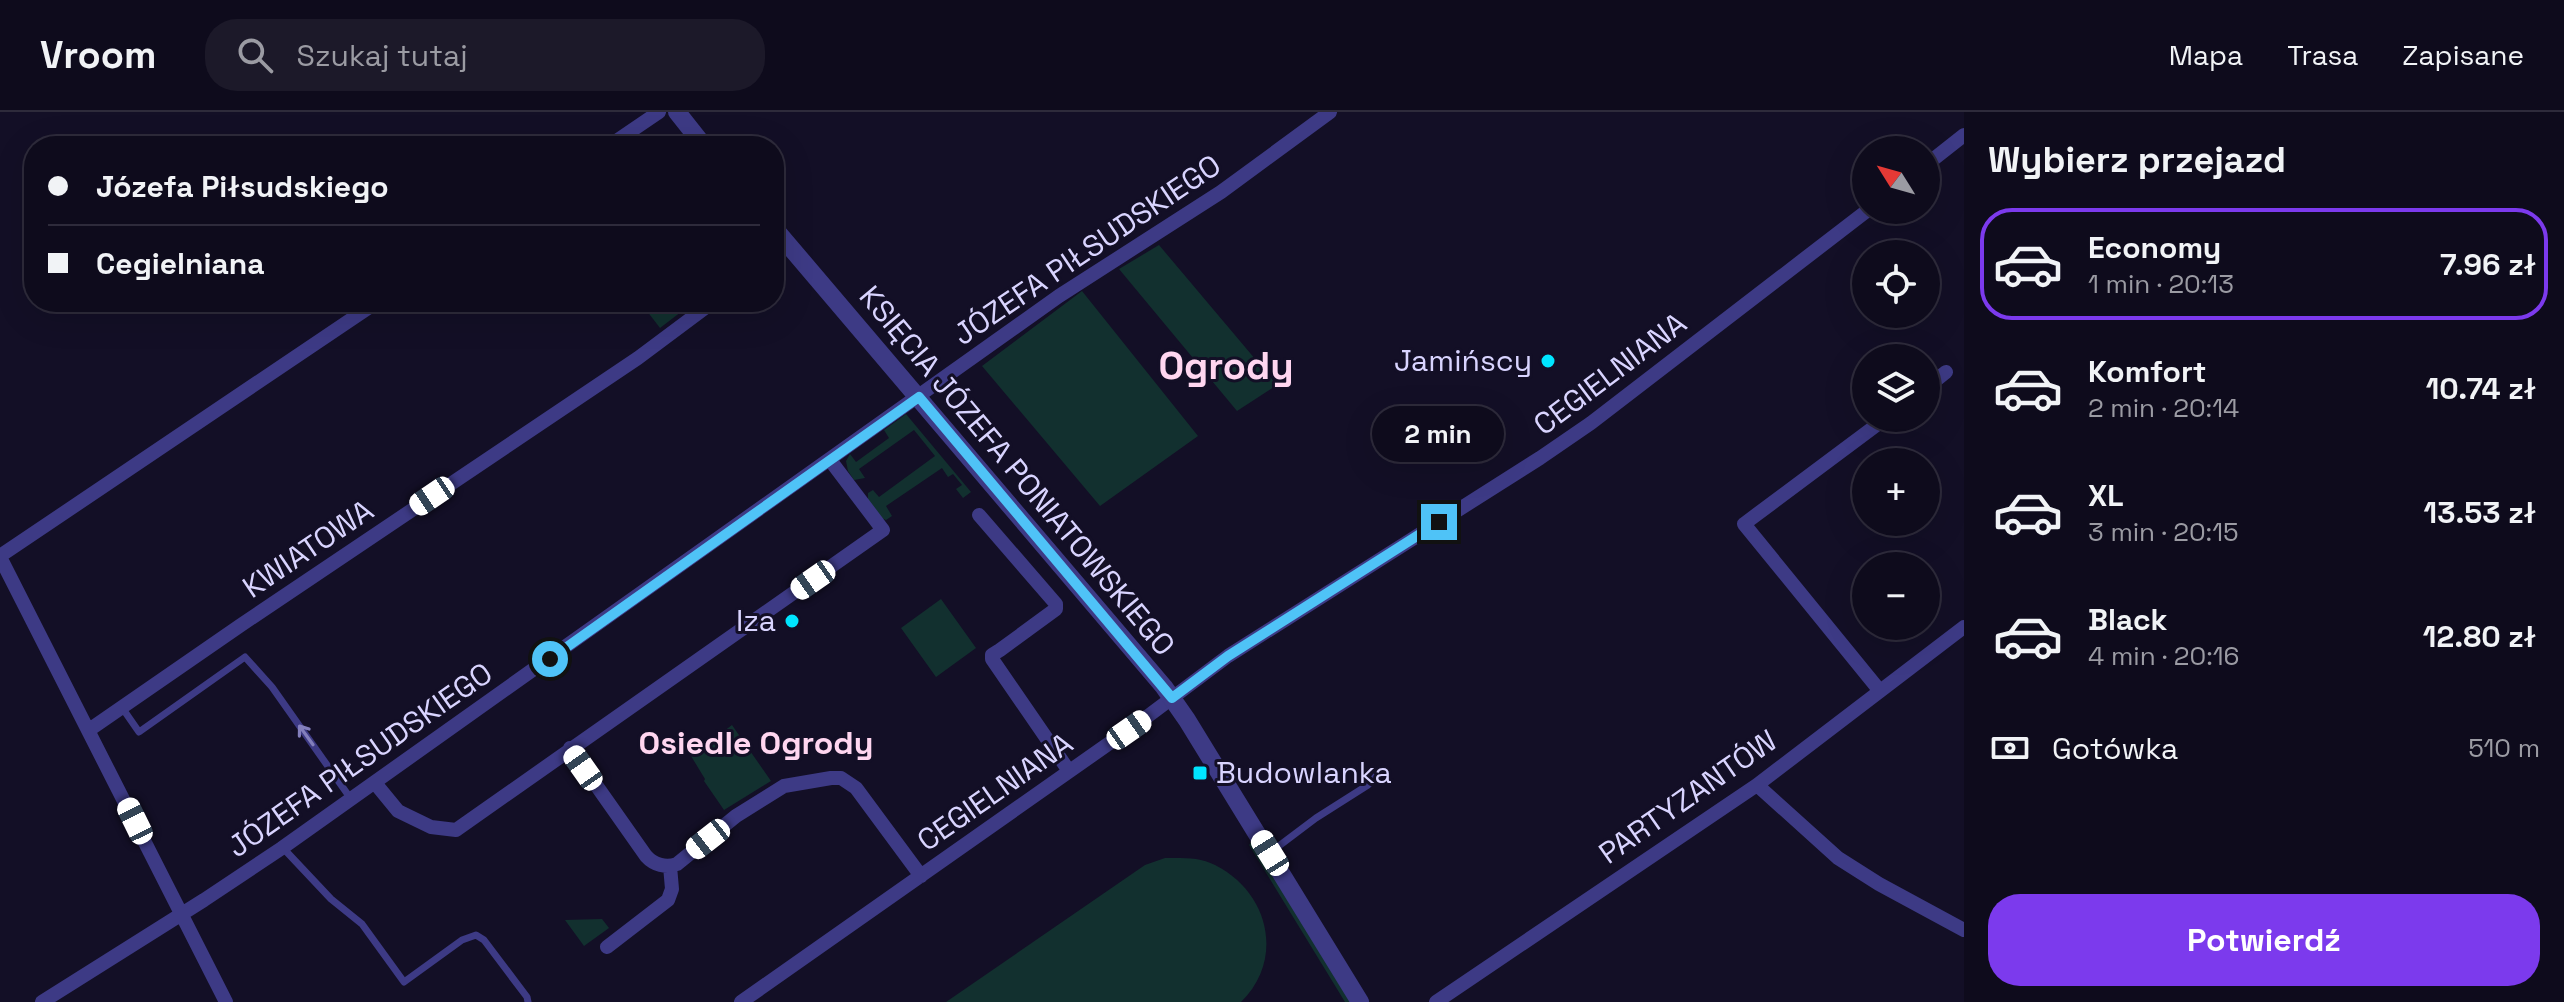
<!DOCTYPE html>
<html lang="pl">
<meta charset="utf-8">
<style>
:root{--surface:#0e0b1c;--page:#1c1929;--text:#f1f3f6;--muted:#9b9ba3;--line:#2e2b3b;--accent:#7c3aed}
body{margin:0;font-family:"Space Grotesk",sans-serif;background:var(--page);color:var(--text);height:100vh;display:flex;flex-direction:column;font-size:30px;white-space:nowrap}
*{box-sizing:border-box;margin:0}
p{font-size:26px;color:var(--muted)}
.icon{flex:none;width:44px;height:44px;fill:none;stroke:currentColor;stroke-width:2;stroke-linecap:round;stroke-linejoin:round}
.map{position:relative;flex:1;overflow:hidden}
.details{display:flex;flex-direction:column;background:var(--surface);width:600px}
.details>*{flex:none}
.top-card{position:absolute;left:24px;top:24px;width:760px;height:176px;border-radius:32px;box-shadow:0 8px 32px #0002,0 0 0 2px var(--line);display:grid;align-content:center;height:176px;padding:0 24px;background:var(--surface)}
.needle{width:52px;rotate:307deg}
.fabs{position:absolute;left:1852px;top:24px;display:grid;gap:16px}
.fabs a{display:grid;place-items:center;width:88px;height:88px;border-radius:50%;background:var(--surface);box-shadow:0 8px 32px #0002,0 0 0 2px var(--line);font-size:40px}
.end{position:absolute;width:36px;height:36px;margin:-18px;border:10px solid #4fc3f7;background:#111;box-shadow:0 0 0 4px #111}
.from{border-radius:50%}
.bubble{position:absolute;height:56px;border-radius:28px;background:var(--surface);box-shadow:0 8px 32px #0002,0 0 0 2px var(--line);font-size:26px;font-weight:800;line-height:56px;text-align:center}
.car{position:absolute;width:24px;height:48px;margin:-24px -12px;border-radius:10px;box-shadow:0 0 6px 2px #0007;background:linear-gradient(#fff 24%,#345 0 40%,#fff 0 76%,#345 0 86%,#fff 0)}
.top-card b{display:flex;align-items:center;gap:28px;height:76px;font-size:30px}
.top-card b+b{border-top:2px solid var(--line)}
.top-card i{width:20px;height:20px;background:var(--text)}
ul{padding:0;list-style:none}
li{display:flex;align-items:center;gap:24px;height:112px;margin:0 16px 12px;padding:0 8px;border:4px solid transparent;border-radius:32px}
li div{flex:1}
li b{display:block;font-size:30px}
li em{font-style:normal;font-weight:800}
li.selected{border-color:var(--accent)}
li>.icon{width:72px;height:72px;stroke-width:1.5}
h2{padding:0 24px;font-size:36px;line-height:96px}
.pay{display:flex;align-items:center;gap:20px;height:88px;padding:0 24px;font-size:30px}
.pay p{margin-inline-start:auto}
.action{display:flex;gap:16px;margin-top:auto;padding:16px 24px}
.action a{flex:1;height:92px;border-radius:32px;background:var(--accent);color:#fff;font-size:32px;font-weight:800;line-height:92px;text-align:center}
header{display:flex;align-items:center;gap:48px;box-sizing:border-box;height:112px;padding:0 40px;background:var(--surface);border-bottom:2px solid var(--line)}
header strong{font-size:38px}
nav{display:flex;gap:44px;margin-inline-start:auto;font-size:28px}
.search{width:560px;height:72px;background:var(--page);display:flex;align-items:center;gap:20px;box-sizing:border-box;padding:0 28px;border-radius:32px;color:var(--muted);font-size:30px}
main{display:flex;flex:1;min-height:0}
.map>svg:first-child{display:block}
.green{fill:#12302f}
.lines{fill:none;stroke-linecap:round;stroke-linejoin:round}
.service{stroke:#3d3a85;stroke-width:7}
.minor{stroke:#3d3a85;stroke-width:14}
.tertiary{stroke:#3d3a85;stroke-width:18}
.oneway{stroke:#837fbc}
.route{stroke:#4fc3f7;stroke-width:10}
.poi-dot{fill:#00e5ff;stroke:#130f26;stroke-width:3}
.labels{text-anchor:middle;stroke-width:6;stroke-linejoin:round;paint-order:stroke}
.street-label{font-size:30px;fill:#d9d4ff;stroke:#130f26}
.poi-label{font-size:30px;fill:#d9d4ff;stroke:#130f26;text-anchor:end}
.neighbourhood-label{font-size:32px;font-weight:bold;fill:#ffd6f0;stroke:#130f26}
.district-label{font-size:38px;font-weight:bold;fill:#ffd6f0;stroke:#130f26}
</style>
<header>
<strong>Vroom</strong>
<div class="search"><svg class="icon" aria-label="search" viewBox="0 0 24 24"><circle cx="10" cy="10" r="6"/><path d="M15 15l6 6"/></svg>Szukaj tutaj</div>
<nav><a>Mapa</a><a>Trasa</a><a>Zapisane</a></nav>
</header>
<main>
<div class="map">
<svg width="1964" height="890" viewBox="0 0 1964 890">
<rect width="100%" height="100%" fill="#130f26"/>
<path class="green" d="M 1159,133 L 1277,273 L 1237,299 L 1119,157 Z
M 1082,179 L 1198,324 L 1100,394 L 982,254 Z
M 640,190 L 694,190 L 660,216 Z
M 906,302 L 971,380 L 963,386 L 956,377 L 962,373 L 953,362 L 948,365 L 942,356 L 886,394 L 892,404 L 886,408 L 879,405 L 868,388 L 868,381 L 873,378 L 879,385 L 935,344 L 914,318 L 859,357 L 865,366 L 854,368 L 848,359 L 846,349 L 850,342 L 856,350 L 889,326 L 884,318 Z
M 941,487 L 976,536 L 936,565 L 901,516 Z
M 732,613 L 771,669 L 724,698 L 704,669 L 705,667 L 691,644 Z
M 1252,729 L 1350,890 L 1345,890 L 1249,733 Z
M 1165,746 C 1182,746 1200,745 1215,753 C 1269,780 1285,847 1241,890 L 946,890 L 1145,753 Z
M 602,807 L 609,816 L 584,834 L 565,808 Z"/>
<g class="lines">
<path class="service" d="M 123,597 L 139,620 L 245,545 L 272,575 L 351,687
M 283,736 L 331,787 L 362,812 L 404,870 L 462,828 L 476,823 L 484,828 L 527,885 L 528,890
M 1271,740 L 1316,706 L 1368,673 L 1376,664"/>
<path class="minor" d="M 609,34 L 659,0
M 1926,53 L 1964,23
M 1926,276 L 1946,260
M 979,403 L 1056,492 L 1056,497 L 1000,538 L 992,543 L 992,547 L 1069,659
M 0,444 L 377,190
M 0,445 L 226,890
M 1880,579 L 1744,412 L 1886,306
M 89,618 L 241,513 L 638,246 L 713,190
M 570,636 L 646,744 C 654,753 666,756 677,752 L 736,704 L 784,674 L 831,666 L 841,666 L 856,676 L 921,764
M 375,671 L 398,699 L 431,715 L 456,718 L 883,418 L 830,348
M 1757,673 L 1838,746 L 1879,772 L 1964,818
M 607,835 L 668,788 L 672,777 L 670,754
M 42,890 L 204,788 L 282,736 L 1059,184 L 1221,80 L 1330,0
M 741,890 L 1148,604 L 1228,544 L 1540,346 L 1591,311 L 1868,98
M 1436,890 L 1757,673 L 1964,515"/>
<path class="tertiary" d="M 677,0 L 704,34
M 774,116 L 1164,575 L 1187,608 L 1360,890"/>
</g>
<defs><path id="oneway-shaft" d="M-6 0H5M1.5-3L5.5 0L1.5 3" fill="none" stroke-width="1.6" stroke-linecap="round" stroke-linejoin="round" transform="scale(2)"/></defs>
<use class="oneway" href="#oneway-shaft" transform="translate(306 623) rotate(-126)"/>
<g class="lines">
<path class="route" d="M 550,547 L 919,285 L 1172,586 L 1228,544 L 1439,410"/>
</g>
<g class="poi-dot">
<circle cx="1548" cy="249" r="8"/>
<circle cx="792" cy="509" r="8"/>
<rect x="1192" y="653" width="16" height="16" rx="4"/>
</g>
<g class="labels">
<g class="street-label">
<text transform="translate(1087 138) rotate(-34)" y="10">JÓZEFA PIŁSUDSKIEGO</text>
<text transform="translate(1610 262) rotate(-37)" y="10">CEGIELNIANA</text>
<text transform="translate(1017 359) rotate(50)" y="10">KSIĘCIA JÓZEFA PONIATOWSKIEGO</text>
<text transform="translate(308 437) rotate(-34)" y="10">KWIATOWA</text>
<text transform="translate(360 648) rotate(-35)" y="10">JÓZEFA PIŁSUDSKIEGO</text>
<text transform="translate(995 680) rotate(-35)" y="10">CEGIELNIANA</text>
<text transform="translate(1688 685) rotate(-35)" y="10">PARTYZANTÓW</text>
</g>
<g class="poi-label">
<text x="1532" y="259">Jamińscy</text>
<text x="776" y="519">Iza</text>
<text x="1216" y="671" text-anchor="start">Budowlanka</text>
</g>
<g class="neighbourhood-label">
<text x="756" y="642">Osiedle Ogrody</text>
</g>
<g class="district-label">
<text x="1226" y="267">Ogrody</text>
</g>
</g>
</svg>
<div class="fabs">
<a><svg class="needle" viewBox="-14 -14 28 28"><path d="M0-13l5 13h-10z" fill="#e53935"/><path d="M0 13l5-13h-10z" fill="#9b9ba3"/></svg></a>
<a><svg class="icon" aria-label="locate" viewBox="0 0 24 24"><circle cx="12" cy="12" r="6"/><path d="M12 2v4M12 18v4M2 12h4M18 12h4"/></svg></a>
<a><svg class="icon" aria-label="layers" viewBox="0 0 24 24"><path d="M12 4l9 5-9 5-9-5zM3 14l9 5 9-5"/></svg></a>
<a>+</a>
<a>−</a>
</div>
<i class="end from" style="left:550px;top:547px"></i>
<i class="end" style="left:1439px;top:410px"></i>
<div class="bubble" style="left:1372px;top:294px;width:132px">2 min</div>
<i class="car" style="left:432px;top:384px;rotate:236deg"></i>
<i class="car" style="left:813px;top:468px;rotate:235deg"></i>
<i class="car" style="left:1129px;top:618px;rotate:55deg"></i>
<i class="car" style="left:583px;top:656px;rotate:325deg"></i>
<i class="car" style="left:135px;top:709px;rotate:334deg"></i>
<i class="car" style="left:708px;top:727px;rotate:232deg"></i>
<i class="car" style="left:1270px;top:741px;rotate:328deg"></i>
<div class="top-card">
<b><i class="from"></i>Józefa Piłsudskiego</b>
<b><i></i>Cegielniana</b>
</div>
</div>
<section class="details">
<h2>Wybierz przejazd</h2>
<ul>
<li class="selected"><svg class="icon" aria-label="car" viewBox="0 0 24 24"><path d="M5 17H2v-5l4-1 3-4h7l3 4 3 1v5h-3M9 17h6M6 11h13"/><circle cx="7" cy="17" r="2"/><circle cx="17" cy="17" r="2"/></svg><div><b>Economy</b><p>1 min · 20:13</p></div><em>7.96 zł</em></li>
<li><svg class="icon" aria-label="car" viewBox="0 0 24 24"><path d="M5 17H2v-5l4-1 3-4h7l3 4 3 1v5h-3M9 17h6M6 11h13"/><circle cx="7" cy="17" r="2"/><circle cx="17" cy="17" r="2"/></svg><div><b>Komfort</b><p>2 min · 20:14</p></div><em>10.74 zł</em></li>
<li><svg class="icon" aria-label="car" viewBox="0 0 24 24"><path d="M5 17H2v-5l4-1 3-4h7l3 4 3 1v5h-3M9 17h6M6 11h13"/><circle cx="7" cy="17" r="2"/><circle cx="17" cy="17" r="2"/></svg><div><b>XL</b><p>3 min · 20:15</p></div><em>13.53 zł</em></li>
<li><svg class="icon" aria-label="car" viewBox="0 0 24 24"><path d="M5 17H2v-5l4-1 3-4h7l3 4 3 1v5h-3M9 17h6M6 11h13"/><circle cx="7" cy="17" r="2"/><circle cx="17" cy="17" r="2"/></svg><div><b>Black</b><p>4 min · 20:16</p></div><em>12.80 zł</em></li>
</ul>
<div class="pay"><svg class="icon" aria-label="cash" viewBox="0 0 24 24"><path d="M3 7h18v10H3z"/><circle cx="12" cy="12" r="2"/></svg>Gotówka<p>510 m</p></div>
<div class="action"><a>Potwierdź</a></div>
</section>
</main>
